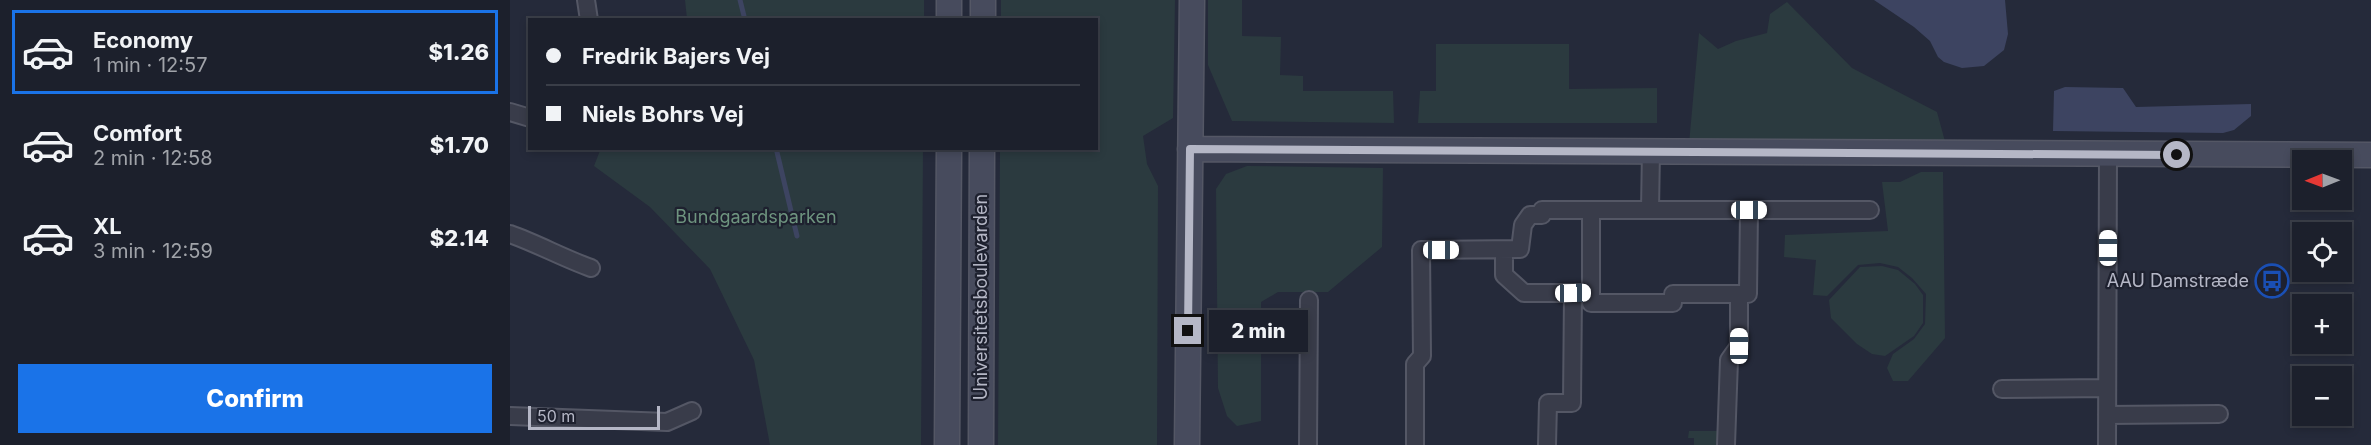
<!DOCTYPE html>
<meta charset="utf-8">
<style>
:root{--surface:#1c202c;--page:#292d38;--text:#f1f3f6;--muted:#a0a3a9;--line:#3a3e48;--accent:#1a73e8}
body{margin:0;font-family:Inter,sans-serif;background:var(--page);color:var(--text);height:100vh;display:flex;flex-direction:column;font-size:22px;white-space:nowrap}
*{box-sizing:border-box;margin:0}
p{font-size:20px;color:var(--muted)}
.icon{flex:none;width:33px;height:33px;fill:none;stroke:currentColor;stroke-width:2;stroke-linecap:round;stroke-linejoin:round}
.map{position:relative;flex:1;overflow:hidden}
.sheet{display:flex;flex-direction:column;background:var(--surface);width:510px}
.sheet>*{flex:none}
.top-card{position:absolute;left:18px;top:18px;width:570px;height:132px;border-radius:0px;box-shadow:0 3px 9px #0003,0 0 0 2px var(--line);display:grid;align-content:center;height:132px;padding:0 18px;background:var(--surface)}
.needle{width:39px;rotate:269deg}
.buttons{position:absolute;left:1782px;top:150px;display:grid;gap:12px}
.buttons a{display:grid;place-items:center;width:60px;height:60px;border-radius:0px;background:var(--surface);box-shadow:0 3px 9px #0003,0 0 0 2px var(--line);font-size:30px}
.scale{position:absolute;left:18px;bottom:15px;width:132px;box-sizing:border-box;padding-left:6px;border:3px solid #b5b7c6;border-top:0;font-size:16px;line-height:21px;white-space:nowrap;color:#b5b7c6;-webkit-text-stroke:4px #1e212f;paint-order:stroke}
.end{position:absolute;width:27px;height:27px;margin:-14px;border:8px solid #b5b7c6;background:#111;box-shadow:0 0 0 3px #111}
.from{border-radius:50%}
.bubble{position:absolute;height:42px;border-radius:0px;background:var(--surface);box-shadow:0 3px 9px #0003,0 0 0 2px var(--line);font-size:20px;font-weight:800;line-height:42px;text-align:center}
.car{position:absolute;width:18px;height:36px;margin:-18px -9px;border-radius:8px;box-shadow:0 0 4px 2px #0007;background:linear-gradient(#fff 24%,#345 0 40%,#fff 0 76%,#345 0 86%,#fff 0)}
.top-card b{display:flex;align-items:center;gap:21px;height:57px;font-size:22px}
.top-card b+b{border-top:2px solid var(--line)}
.top-card i{width:15px;height:15px;background:var(--text)}
ul{padding:10px 0 0;list-style:none}
li{display:flex;align-items:center;gap:18px;height:84px;margin:0 12px 9px;padding:0 6px;border:3px solid transparent;border-radius:0px}
li div{flex:1}
li b{display:block;font-size:22px}
li em{font-style:normal;font-weight:800}
li.on{border-color:var(--accent)}
li>.icon{width:54px;height:54px;stroke-width:1.5}
.action{display:flex;gap:12px;margin-top:auto;padding:12px 18px}
.action a{flex:1;height:69px;border-radius:0px;background:var(--accent);color:#fff;font-size:24px;font-weight:800;line-height:69px;text-align:center}
main{display:flex;flex:1;min-height:0}
.map>svg:first-child{display:block}
.green{fill:#2b3a3f}
.water{fill:#3d4461}
.lines{fill:none;stroke-linecap:round;stroke-linejoin:round}
.stream{stroke:#3d4461;stroke-width:5}
.street-casing{stroke:#545765;stroke-width:20}
.secondary-casing{stroke:#545765;stroke-width:27}
.street{stroke:#393c4a;stroke-width:16}
.secondary{stroke:#474b5d;stroke-width:24}
.route{stroke:#b5b7c6;stroke-width:8}
.labels{text-anchor:middle;stroke-width:4.5;stroke-linejoin:round;paint-order:stroke}
.park-label{font-size:18px;fill:#6e947f;stroke:#1e212f}
.poi-label{font-size:18px;fill:#b5b7c6;stroke:#1e212f;text-anchor:end}
.street-label{font-size:18px;fill:#b5b7c6;stroke:#1e212f}
</style>
<main>
<section class="sheet">
<ul>
<li class="on"><svg class="icon" aria-label="car" viewBox="0 0 24 24"><path d="M5 17H2v-5l4-1 3-4h7l3 4 3 1v5h-3M9 17h6M6 11h13"/><circle cx="7" cy="17" r="2"/><circle cx="17" cy="17" r="2"/></svg><div><b>Economy</b><p>1 min · 12:57</p></div><em>$1.26</em></li>
<li><svg class="icon" aria-label="car" viewBox="0 0 24 24"><path d="M5 17H2v-5l4-1 3-4h7l3 4 3 1v5h-3M9 17h6M6 11h13"/><circle cx="7" cy="17" r="2"/><circle cx="17" cy="17" r="2"/></svg><div><b>Comfort</b><p>2 min · 12:58</p></div><em>$1.70</em></li>
<li><svg class="icon" aria-label="car" viewBox="0 0 24 24"><path d="M5 17H2v-5l4-1 3-4h7l3 4 3 1v5h-3M9 17h6M6 11h13"/><circle cx="7" cy="17" r="2"/><circle cx="17" cy="17" r="2"/></svg><div><b>XL</b><p>3 min · 12:59</p></div><em>$2.14</em></li>
</ul>
<div class="action"><a>Confirm</a></div>
</section>
<div class="map">
<svg width="1861" height="445" viewBox="0 0 1861 445">
<rect width="100%" height="100%" fill="#252a3a"/>
<path class="green" d="M 175,0 L 414,0 L 414,19 L 177,19 Z
M 491,0 L 665,0 L 663,118 L 633,136 L 637,164 L 648,186 L 647,445 L 488,445 L 490,149 L 586,148 L 586,20 L 491,19 Z
M 698,0 L 732,0 L 732,36 L 771,37 L 770,75 L 793,76 L 793,91 L 883,91 L 884,123 L 722,121 L 698,65 Z
M 1277,2 L 1342,68 L 1427,112 L 1436,145 L 1179,144 L 1189,33 L 1208,49 L 1226,41 L 1257,33 L 1260,14 Z
M 926,44 L 1059,44 L 1059,89 L 1147,88 L 1147,123 L 908,123 L 910,91 L 926,91 Z
M 91,148 L 413,149 L 411,445 L 260,445 L 244,360 L 200,269 L 140,207 L 84,166 Z
M 737,166 L 873,168 L 872,247 L 818,292 L 768,292 L 751,302 L 751,421 L 727,426 L 717,416 L 708,388 L 706,189 L 716,174 Z
M 1411,172 L 1433,172 L 1435,338 L 1398,381 L 1383,381 L 1377,368 L 1383,354 L 1404,339 L 1415,324 L 1416,294 L 1402,278 L 1388,267 L 1370,263 L 1348,265 L 1317,296 L 1303,295 L 1306,260 L 1274,257 L 1275,235 L 1378,231 L 1372,182 L 1390,182 Z
M 1372,266 L 1388,270 L 1405,284 L 1413,295 L 1413,323 L 1404,336 L 1375,356 L 1362,354 L 1347,344 L 1321,318 L 1319,300 L 1350,267 Z
M 1179,431 L 1213,431 L 1213,445 L 1184,445 L 1184,438 L 1178,438 Z"/>
<path class="water" d="M 1364,0 L 1495,0 L 1498,34 L 1494,50 L 1474,66 L 1452,68 L 1434,62 L 1428,57 L 1420,41 L 1404,27 Z
M 1555,87 L 1613,88 L 1626,107 L 1741,104 L 1741,116 L 1724,130 L 1713,133 L 1543,131 L 1544,91 Z"/>
<g class="lines">
<path class="stream" d="M 230,0 L 235,20
M 266,148 L 287,236"/>
<defs>
<path id="street" d="M 76,0 L 79,20
M 0,112 L 20,118
M 1081,210 L 1081,293
M 1140,210 L 1141,150
M 0,234 C 28,244 53,258 81,268
M 994,250 L 994,275 L 1014,293 L 1063,293 L 1062,403 L 1038,403 L 1037,445
M 1063,293 L 1081,293 L 1081,303 L 1163,303 L 1163,294 L 1229,294
M 1492,389 L 1596,388
M 1597,415 L 1709,414
M 0,416 L 157,422 L 182,411
M 798,445 L 799,300
M 905,445 L 905,364 L 912,356 L 911,250 L 1010,249 L 1013,225 L 1020,215 L 1032,215 L 1032,210 L 1360,210
M 1216,445 L 1219,360 L 1229,346 L 1229,294 L 1238,294 L 1239,210
M 1597,445 L 1598,155"/>
<path id="secondary" d="M 439,20 L 439,0
M 473,20 L 473,0
M 680,149 L 1861,155
M 437,445 L 439,148
M 471,445 L 472,148
M 677,445 L 682,0"/>
</defs>
<use href="#street" class="street-casing"/>
<use href="#secondary" class="secondary-casing"/>
<use href="#street" class="street"/>
<use href="#secondary" class="secondary"/>
</g>
<g class="lines">
<path class="route" d="M 678,331 L 680,149 L 1667,155"/>
</g>
<defs>
<symbol id="bus-ring" viewBox="-11 -11 22 22"><circle r="9.5" fill="#1e212f" stroke="#1a4fb4" stroke-width="1.5"/><path d="M-5-6H5V4H4V6H2V4H-2V6H-4V4H-5ZM-3.5-4V0h7V-4ZM-3.5 1.2v1.5H-2V1.2ZM2 1.2v1.5H3.5V1.2Z" fill="#1a4fb4"/></symbol>
</defs>
<g fill-rule="evenodd">
<use href="#bus-ring" x="1743" y="262" width="38" height="38"/>
</g>
<g class="labels">
<g class="park-label">
<text x="246" y="223">Bundgaardsparken</text>
</g>
<g class="poi-label">
<text x="1739" y="287">AAU Damstræde</text>
</g>
<g class="street-label">
<text transform="translate(471 297) rotate(-90)" y="6">Universitetsboulevarden</text>
</g>
</g>
</svg>
<div class="buttons">
<a><svg class="needle" viewBox="-14 -14 28 28"><path d="M0-13l5 13h-10z" fill="#e53935"/><path d="M0 13l5-13h-10z" fill="#a0a3a9"/></svg></a>
<a><svg class="icon" aria-label="locate" viewBox="0 0 24 24"><circle cx="12" cy="12" r="6"/><path d="M12 2v4M12 18v4M2 12h4M18 12h4"/></svg></a>
<a>+</a>
<a>−</a>
</div>
<div class="scale">50 m</div>
<i class="end from" style="left:1667px;top:155px"></i>
<i class="end" style="left:678px;top:331px"></i>
<div class="bubble" style="left:699px;top:310px;width:99px">2 min</div>
<i class="car" style="left:1239px;top:210px;rotate:90deg"></i>
<i class="car" style="left:1598px;top:248px;rotate:0deg"></i>
<i class="car" style="left:931px;top:250px;rotate:90deg"></i>
<i class="car" style="left:1063px;top:293px;rotate:89deg"></i>
<i class="car" style="left:1229px;top:346px;rotate:0deg"></i>
<div class="top-card">
<b><i class="from"></i>Fredrik Bajers Vej</b>
<b><i></i>Niels Bohrs Vej</b>
</div>
</div>
</main>
